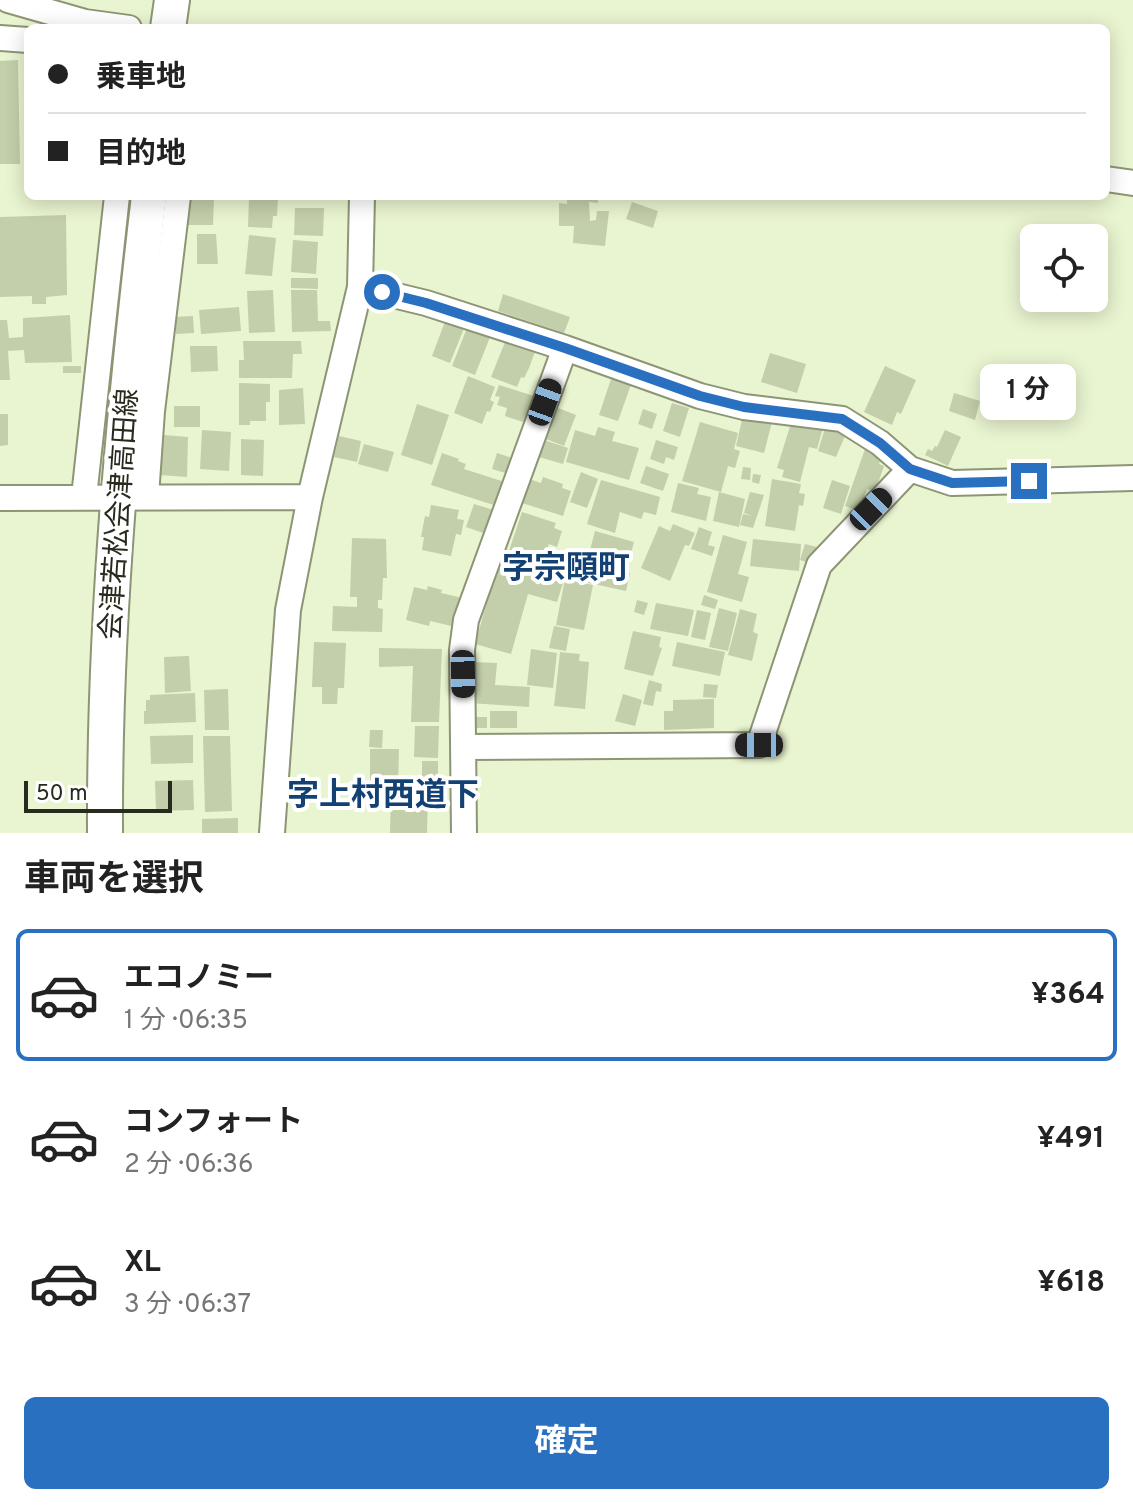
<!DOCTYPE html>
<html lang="ja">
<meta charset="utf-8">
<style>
:root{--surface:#fff;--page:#f6f6f6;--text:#222;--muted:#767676;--line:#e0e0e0;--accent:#2a70c1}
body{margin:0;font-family:Overpass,"Noto Sans JP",sans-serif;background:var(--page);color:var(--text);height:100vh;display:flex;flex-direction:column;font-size:30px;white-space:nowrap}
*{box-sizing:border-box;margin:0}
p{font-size:26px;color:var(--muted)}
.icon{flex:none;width:44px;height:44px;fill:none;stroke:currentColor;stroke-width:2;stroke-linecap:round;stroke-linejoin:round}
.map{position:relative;height:833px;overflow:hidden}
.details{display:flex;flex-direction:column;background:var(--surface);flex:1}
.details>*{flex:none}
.top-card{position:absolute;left:24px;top:24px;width:1086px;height:176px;border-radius:12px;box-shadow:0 4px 20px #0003;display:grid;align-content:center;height:176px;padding:0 24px;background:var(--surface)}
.fabs{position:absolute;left:1020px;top:224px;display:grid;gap:16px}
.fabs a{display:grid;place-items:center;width:88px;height:88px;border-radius:12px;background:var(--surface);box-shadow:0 4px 20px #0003;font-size:40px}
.scale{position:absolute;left:24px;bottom:20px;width:148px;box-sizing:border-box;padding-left:8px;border:4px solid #272b1e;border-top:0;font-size:22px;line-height:28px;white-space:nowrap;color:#272b1e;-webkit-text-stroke:6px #fff;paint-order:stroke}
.end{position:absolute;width:36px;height:36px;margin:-18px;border:10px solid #2a70c1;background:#fff;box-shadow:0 0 0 4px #fff}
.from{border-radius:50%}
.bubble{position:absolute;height:56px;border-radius:12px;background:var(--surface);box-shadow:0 4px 20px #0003;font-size:26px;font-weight:700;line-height:56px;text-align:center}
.car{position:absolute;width:24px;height:48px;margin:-24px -12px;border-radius:10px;box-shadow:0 0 6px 2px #0007;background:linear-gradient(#222 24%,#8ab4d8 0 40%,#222 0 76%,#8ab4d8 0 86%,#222 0)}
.top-card b{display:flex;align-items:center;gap:28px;height:76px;font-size:30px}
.top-card b+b{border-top:2px solid var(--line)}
.top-card i{width:20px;height:20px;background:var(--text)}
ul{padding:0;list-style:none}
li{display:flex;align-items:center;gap:24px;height:132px;margin:0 16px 12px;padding:0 8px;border:4px solid transparent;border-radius:12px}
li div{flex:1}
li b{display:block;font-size:30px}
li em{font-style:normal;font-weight:700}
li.selected{border-color:var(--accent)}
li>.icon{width:72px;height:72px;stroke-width:1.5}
h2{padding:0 24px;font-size:36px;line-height:96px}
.primary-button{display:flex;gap:16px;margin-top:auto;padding:16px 24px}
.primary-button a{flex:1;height:92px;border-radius:12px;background:var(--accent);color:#fff;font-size:32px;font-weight:700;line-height:92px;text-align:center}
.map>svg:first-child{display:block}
.building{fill:#c3ceab}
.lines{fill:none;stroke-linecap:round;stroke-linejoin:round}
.minor-casing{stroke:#8c9575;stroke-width:28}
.secondary-casing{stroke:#8c9575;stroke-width:38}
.minor{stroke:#fff;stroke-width:24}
.secondary{stroke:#fff;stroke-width:34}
.route{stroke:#2a70c1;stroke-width:10}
.labels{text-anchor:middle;stroke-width:8;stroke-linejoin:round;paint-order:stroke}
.street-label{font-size:28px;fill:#272b1e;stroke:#fff}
.quarter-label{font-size:32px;font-weight:bold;fill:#144174;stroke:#fff}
</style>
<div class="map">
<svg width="1133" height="833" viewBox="0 0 1133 833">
<rect width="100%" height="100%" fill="#e9f4d0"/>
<path class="building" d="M 18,60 L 20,164 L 0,164 L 0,61 Z
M 195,196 L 214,198 L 213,225 L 188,225 L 189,198 L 195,199 Z
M 298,196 L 346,196 L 346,199 L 298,199 Z
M 567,196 L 598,196 L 598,203 L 589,202 L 590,221 L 596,220 L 597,211 L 609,211 L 605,246 L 573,243 L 574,226 L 559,226 L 559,203 L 567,204 Z
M 249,197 L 278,198 L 277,216 L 273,216 L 272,228 L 248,227 Z
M 632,202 L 658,211 L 653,228 L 626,219 Z
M 295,208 L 324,208 L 323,236 L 294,235 Z
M 66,215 L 67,295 L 46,297 L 46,304 L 32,304 L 32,296 L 0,297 L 0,217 Z
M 197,234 L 216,234 L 218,264 L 197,264 Z
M 249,235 L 276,238 L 272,276 L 245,274 Z
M 293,240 L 318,242 L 316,274 L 291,272 Z
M 291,278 L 318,278 L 318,289 L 291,288 Z
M 273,290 L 275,332 L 249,333 L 247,291 Z
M 291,290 L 317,290 L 318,321 L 330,321 L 331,331 L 292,332 Z
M 503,294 L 570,317 L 564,333 L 498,311 Z
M 239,307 L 241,331 L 201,334 L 199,310 Z
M 70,315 L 72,362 L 25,363 L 24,350 L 8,351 L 10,380 L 0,380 L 0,320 L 7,320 L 9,338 L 23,337 L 23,318 Z
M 193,316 L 194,333 L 176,334 L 175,317 Z
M 446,319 L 465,326 L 450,363 L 432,356 Z
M 467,328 L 492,332 L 475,375 L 452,366 Z
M 507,337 L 536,349 L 529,368 L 524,378 L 521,377 L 517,387 L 491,377 Z
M 243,341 L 301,341 L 302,354 L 293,354 L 292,378 L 239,378 L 239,360 L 244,360 Z
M 190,346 L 217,346 L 218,371 L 191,372 Z
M 770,353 L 806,364 L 797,393 L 761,382 Z
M 63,366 L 81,366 L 81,373 L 63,373 Z
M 885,366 L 916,380 L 901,414 L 897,412 L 892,425 L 864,412 Z
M 613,373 L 633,379 L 618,421 L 599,415 Z
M 468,376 L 495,387 L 490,400 L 494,402 L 490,412 L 487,411 L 482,424 L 454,413 Z
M 239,383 L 270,384 L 270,402 L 266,402 L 266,421 L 250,421 L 250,425 L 239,425 Z
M 499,385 L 540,398 L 532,425 L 505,416 L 507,408 L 497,405 L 500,397 L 495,396 Z
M 303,388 L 305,424 L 279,425 L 279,390 Z
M 954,393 L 980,401 L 975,420 L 949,411 Z
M 672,403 L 689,408 L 680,437 L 663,431 Z
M 417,404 L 449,415 L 432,465 L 401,455 Z
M 174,406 L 200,406 L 200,427 L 174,427 Z
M 558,408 L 576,415 L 564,446 L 546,439 Z
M 643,409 L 657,414 L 652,429 L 638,424 Z
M 0,414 L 8,414 L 8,445 L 0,446 Z
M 750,417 L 772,422 L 764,453 L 736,446 L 742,420 L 749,421 Z
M 792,420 L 824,424 L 817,449 L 809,447 L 800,482 L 782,477 L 784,470 L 777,468 Z
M 700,422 L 738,433 L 734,449 L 740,451 L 735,468 L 728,466 L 721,492 L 682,481 Z
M 827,422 L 848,429 L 836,457 L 818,451 Z
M 598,427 L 615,432 L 612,441 L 639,448 L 629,480 L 566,462 L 575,430 L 595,436 Z
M 202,430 L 231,432 L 229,471 L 200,469 Z
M 945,430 L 961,437 L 948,466 L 925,455 L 928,449 L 932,451 L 935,446 L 937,447 Z
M 164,435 L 188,437 L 187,477 L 160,475 Z
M 339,436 L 361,441 L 357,462 L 334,457 Z
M 241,439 L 264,440 L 263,476 L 241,475 Z
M 544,440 L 568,448 L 563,464 L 539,457 Z
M 656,440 L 678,447 L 674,460 L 666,457 L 664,464 L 650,459 Z
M 364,444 L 394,452 L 388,472 L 358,464 Z
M 865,449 L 882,455 L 879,464 L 884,466 L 875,492 L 867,489 L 859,511 L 845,506 Z
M 442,453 L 459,459 L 458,461 L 466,464 L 464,469 L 508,483 L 500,507 L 431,485 Z
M 497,453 L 518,460 L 513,475 L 492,469 Z
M 646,466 L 669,474 L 663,491 L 640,483 Z
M 743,467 L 751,468 L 750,480 L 741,479 Z
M 581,472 L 598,479 L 587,508 L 570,502 Z
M 753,474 L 761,475 L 759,484 L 752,482 Z
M 543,477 L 563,484 L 562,488 L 571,491 L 563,516 L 522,503 L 529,479 L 541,483 Z
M 772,479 L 801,484 L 799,493 L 805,494 L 803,506 L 799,505 L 795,531 L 765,526 Z
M 601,480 L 660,497 L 656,515 L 644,512 L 641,519 L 620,512 L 615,533 L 587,524 Z
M 832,480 L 850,486 L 841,514 L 823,508 Z
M 678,483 L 699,488 L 697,494 L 711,497 L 706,521 L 671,512 Z
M 719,492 L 745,499 L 739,527 L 713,521 Z
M 750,492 L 764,495 L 753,528 L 740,525 L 743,514 L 752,516 L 744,513 Z
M 474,504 L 497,511 L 489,535 L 466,527 Z
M 431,505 L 459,510 L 457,519 L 464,520 L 461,535 L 456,534 L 451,556 L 422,550 L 424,537 L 421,537 L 425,516 L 429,517 Z
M 522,512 L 556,523 L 554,528 L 562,531 L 557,547 L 549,544 L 540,568 L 507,557 Z
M 673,524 L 695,533 L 689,546 L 685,545 L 670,581 L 641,568 L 659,526 L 670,531 Z
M 699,527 L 712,532 L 708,545 L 715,547 L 712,556 L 691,549 Z
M 595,531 L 634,542 L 629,561 L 590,550 Z
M 723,535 L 747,542 L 738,574 L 749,577 L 742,602 L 707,592 Z
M 352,538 L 386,539 L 387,578 L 383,578 L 382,600 L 378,600 L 378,608 L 383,609 L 382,632 L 332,631 L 333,606 L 357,607 L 357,597 L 350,597 Z
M 753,539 L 801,544 L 799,571 L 750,566 Z
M 805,544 L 817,547 L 813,564 L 800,560 Z
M 584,563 L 630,573 L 626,591 L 571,579 L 574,566 L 583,568 Z
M 498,564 L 563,583 L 557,602 L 528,594 L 511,654 L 475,644 Z
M 565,579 L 593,585 L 584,630 L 556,625 Z
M 428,586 L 442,590 L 441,593 L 467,599 L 460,628 L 430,621 L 429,626 L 406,620 L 414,587 L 427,590 Z
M 704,595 L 718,600 L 715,609 L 701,605 Z
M 637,600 L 648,603 L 644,615 L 634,612 Z
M 656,603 L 694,610 L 688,636 L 650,629 Z
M 719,608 L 737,613 L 728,651 L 709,647 Z
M 740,609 L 757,614 L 753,632 L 758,634 L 752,661 L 728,655 Z
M 697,610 L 711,613 L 705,640 L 691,637 Z
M 554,626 L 570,629 L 566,651 L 549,648 Z
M 633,631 L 661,637 L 659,647 L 662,648 L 653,676 L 624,669 Z
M 314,642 L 346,643 L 344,688 L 338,688 L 337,704 L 322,704 L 322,687 L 312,687 Z
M 677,642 L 725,652 L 720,676 L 672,666 Z
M 379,648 L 442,649 L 439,722 L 411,722 L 413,666 L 379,667 Z
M 531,649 L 557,653 L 553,688 L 527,685 Z
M 560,652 L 580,654 L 579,661 L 589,662 L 585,709 L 554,706 Z
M 189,656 L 191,691 L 165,693 L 164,657 Z
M 473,662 L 497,663 L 495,685 L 530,687 L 529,707 L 470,703 Z
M 649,680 L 662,684 L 661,692 L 656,691 L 653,706 L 643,704 Z
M 704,684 L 718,685 L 716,698 L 703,697 Z
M 228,689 L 229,730 L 205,730 L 204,690 Z
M 195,693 L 196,722 L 144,724 L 144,711 L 146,711 L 146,700 L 150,700 L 150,695 Z
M 623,694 L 642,700 L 635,726 L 615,721 Z
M 714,699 L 714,728 L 664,730 L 664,711 L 673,711 L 673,700 Z
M 490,711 L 517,711 L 517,728 L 490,728 Z
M 472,717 L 487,717 L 487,728 L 472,728 Z
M 415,726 L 439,726 L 438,758 L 414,757 Z
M 370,730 L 383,730 L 382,748 L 369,747 Z
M 193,735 L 193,763 L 151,764 L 150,736 Z
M 203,736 L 230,736 L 232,811 L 205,812 Z
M 370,749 L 399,749 L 398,789 L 370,789 Z
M 422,761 L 438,761 L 438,777 L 422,777 Z
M 193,780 L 194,810 L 156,811 L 155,781 Z
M 391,793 L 428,793 L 427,833 L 390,833 Z
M 238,818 L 238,833 L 202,833 L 202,819 Z"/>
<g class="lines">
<defs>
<path id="minor" d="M 8,0 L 85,22 L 129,28
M 0,38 L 28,40
M 1106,179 L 1133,183
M 360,287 L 362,196
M 146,496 L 152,411 L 178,196
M 84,497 L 117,196
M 0,498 L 310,497
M 464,747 L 759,745 L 819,565 L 910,469
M 272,833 L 288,610 L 310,497 L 360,287 L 426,303 L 565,348 L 700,396 L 744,407 L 842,419 L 880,443 L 910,469 L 952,483 L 1133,478
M 464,833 L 462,650 L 466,620 L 565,348"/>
<path id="secondary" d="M 168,28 L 172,0
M 105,833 C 104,619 124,408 149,196"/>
</defs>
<use href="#minor" class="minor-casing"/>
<use href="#secondary" class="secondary-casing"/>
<use href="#minor" class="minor"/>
<use href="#secondary" class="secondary"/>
</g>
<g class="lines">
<path class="route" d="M 382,292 L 426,303 L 565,348 L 700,396 L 744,407 L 842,419 L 880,443 L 910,469 L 952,483 L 1029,481"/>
</g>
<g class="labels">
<g class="street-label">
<text transform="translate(118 514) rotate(-86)" y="10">会津若松会津高田線</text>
</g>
<g class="quarter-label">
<text x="566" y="578">字宗頤町</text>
<text x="383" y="805">字上村西道下</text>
</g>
</g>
</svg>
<div class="fabs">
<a><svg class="icon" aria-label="locate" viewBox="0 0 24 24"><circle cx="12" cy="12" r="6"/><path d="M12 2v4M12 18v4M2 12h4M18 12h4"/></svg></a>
</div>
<div class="scale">50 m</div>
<i class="end from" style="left:382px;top:292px"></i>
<i class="end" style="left:1029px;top:481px"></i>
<div class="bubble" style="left:980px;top:364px;width:96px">1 分</div>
<i class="car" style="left:545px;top:402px;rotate:20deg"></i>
<i class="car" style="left:871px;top:509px;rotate:45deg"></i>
<i class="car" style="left:463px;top:674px;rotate:179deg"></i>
<i class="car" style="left:759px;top:745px;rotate:270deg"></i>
<div class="top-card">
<b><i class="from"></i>乗車地</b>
<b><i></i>目的地</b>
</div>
</div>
<section class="details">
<h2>車両を選択</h2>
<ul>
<li class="selected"><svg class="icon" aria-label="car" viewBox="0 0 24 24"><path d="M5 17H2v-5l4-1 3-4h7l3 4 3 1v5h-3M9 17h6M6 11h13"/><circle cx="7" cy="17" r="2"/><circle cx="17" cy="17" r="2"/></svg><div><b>エコノミー</b><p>1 分 · 06:35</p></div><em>¥364</em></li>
<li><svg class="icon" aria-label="car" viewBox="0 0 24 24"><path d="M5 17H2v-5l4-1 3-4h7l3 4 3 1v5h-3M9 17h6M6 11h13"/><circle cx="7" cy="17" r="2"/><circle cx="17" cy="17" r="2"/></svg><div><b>コンフォート</b><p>2 分 · 06:36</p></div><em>¥491</em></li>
<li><svg class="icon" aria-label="car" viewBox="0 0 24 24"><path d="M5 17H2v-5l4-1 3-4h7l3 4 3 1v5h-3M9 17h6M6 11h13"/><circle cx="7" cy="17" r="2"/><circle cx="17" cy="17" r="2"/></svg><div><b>XL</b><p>3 分 · 06:37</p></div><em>¥618</em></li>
</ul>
<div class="primary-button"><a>確定</a></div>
</section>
